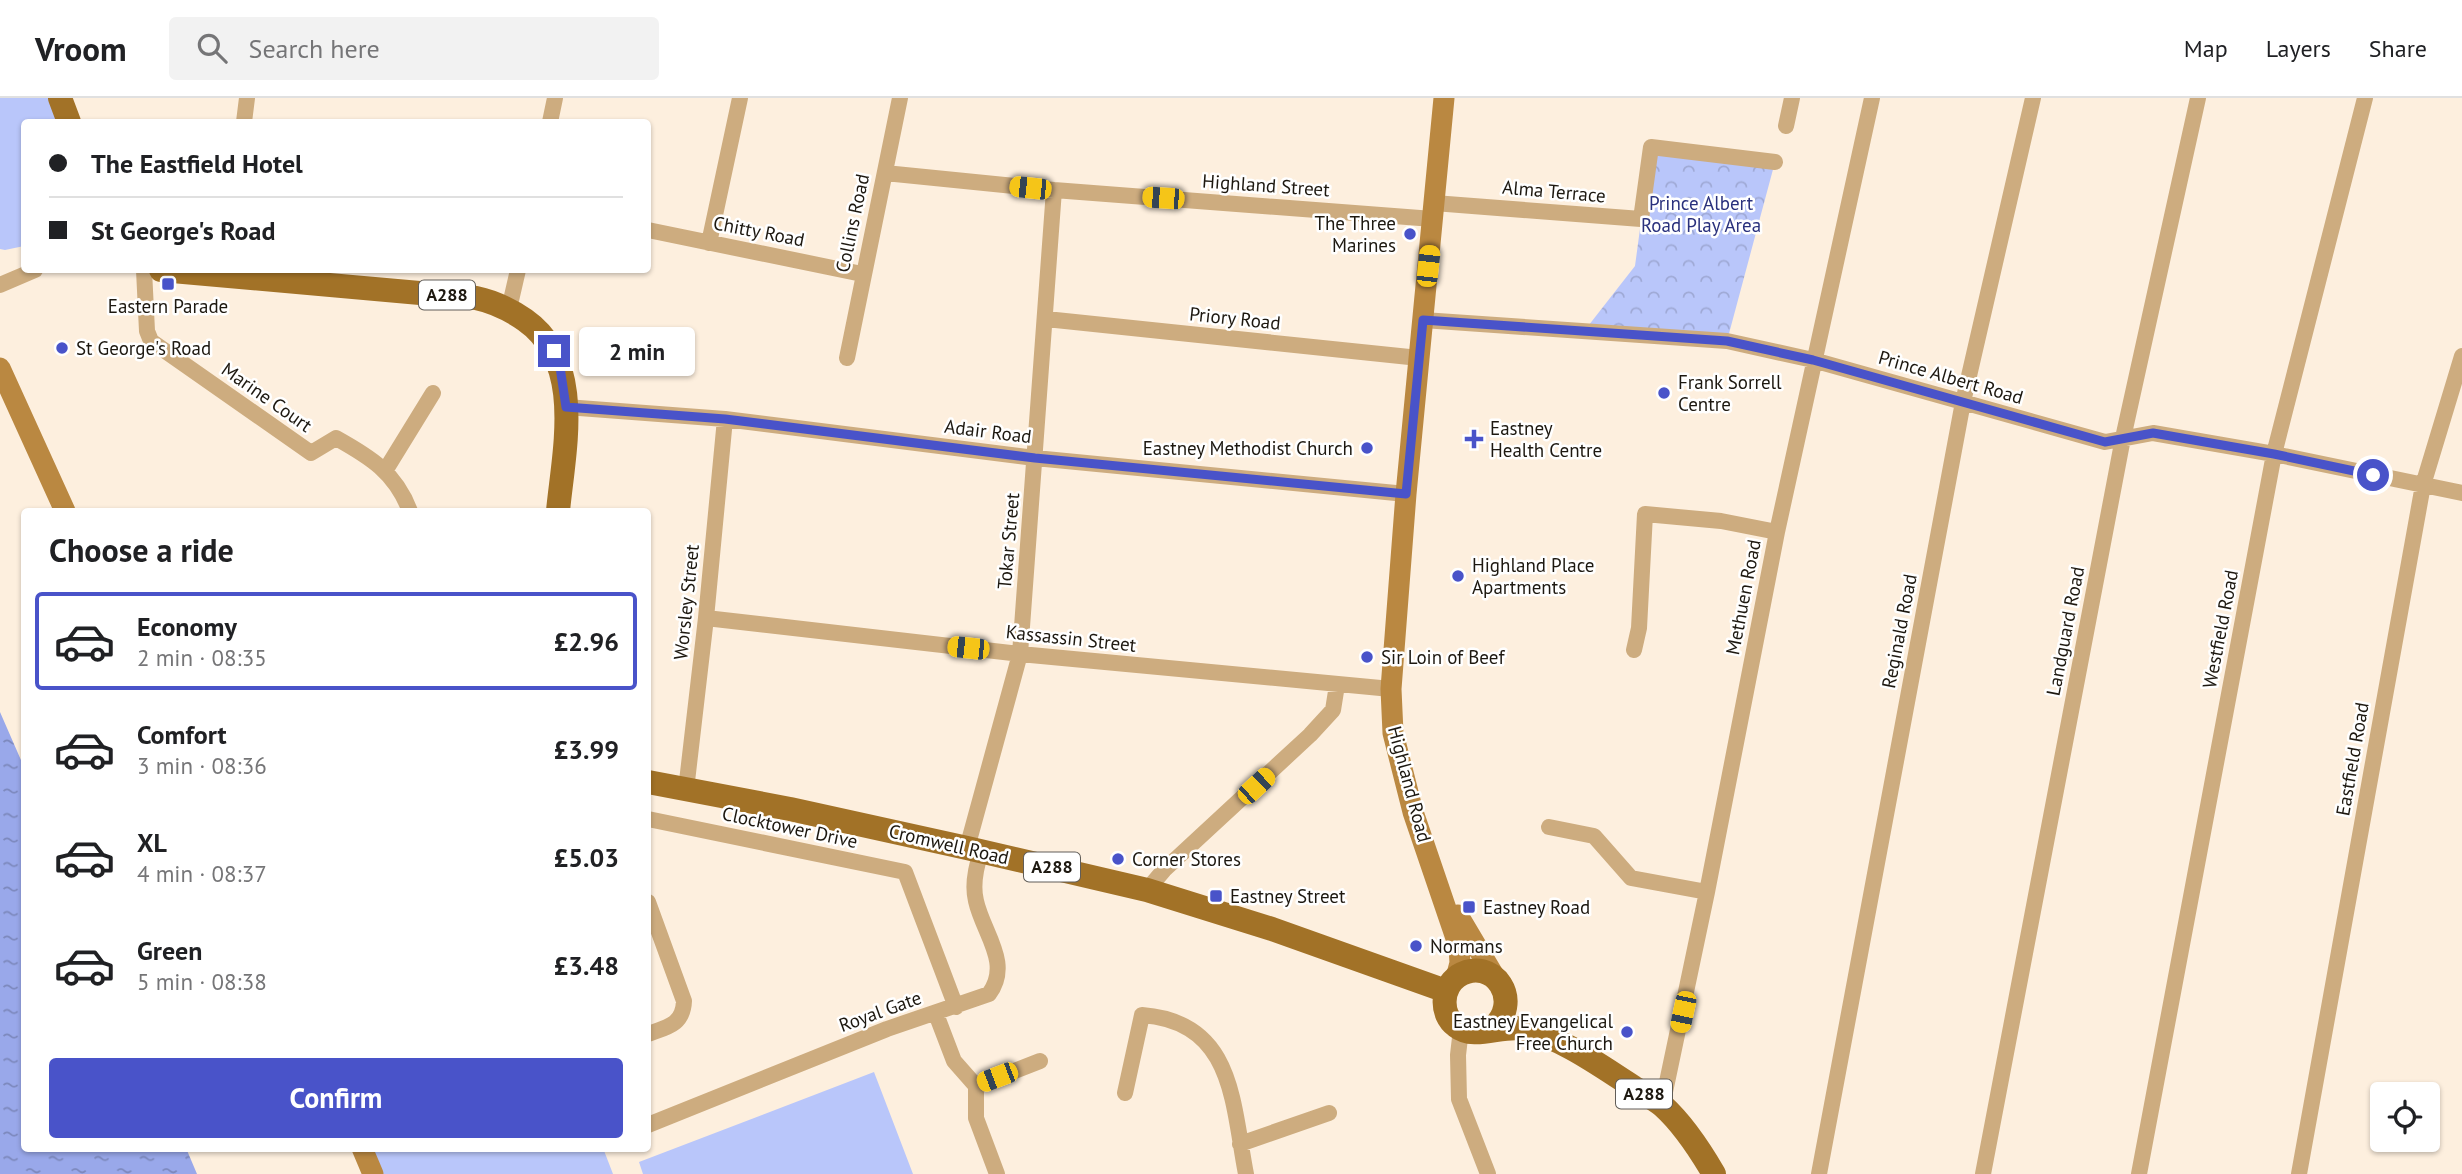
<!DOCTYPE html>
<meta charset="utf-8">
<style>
:root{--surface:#fff;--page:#f2f2f2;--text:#202124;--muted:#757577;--line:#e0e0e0;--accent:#4953c9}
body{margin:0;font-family:"PT Sans",sans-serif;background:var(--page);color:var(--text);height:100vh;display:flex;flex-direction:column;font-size:26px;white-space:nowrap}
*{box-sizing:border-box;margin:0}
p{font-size:23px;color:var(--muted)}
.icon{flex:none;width:38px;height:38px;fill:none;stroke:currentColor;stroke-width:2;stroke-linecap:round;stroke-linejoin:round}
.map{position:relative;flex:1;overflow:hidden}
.details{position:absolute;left:21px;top:410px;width:630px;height:644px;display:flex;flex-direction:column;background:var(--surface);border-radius:7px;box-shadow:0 2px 5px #0004}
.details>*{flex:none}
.guide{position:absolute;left:21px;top:21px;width:630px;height:154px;border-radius:7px;box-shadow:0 2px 5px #0004;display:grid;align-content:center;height:154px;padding:0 28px;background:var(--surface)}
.controls{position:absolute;left:2370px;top:984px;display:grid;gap:14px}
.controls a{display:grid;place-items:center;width:70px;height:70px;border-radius:7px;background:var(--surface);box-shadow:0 2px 5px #0004;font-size:35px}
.end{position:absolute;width:32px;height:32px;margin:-16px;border:9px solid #4953c9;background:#fff;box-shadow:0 0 0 4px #fff}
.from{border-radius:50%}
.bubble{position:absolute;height:49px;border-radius:7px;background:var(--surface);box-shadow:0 2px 5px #0004;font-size:23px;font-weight:700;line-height:49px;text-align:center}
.car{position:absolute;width:21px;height:42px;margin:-21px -10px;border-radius:9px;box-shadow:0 0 5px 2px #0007;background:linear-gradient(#f5c518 24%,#345 0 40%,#f5c518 0 76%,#345 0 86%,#f5c518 0)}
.guide b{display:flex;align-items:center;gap:24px;height:66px;font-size:26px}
.guide b+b{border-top:2px solid var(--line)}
.guide i{width:18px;height:18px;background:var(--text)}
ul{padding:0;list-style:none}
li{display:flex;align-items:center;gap:21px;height:98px;margin:0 14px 10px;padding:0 14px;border:4px solid transparent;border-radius:7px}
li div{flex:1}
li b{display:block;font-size:26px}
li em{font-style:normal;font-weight:700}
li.selected{border-color:var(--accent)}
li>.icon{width:63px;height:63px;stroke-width:1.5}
h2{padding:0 28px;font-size:32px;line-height:84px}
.primary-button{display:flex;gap:14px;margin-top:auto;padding:14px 28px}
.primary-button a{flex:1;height:80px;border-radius:7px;background:var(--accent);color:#fff;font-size:28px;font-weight:700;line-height:80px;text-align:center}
header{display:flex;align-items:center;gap:42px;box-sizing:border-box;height:98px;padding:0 35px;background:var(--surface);border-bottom:2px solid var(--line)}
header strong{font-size:33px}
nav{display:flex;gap:38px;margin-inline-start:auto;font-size:24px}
.search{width:490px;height:63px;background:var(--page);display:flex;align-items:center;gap:18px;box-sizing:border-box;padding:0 24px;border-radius:7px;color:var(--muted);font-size:26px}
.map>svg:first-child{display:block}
.grass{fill:#b9c6fa}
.forest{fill:url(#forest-crowns)}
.water{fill:url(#water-ripples)}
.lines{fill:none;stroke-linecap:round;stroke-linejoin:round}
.street{stroke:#cdac7f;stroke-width:16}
.secondary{stroke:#ba8841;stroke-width:21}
.primary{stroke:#a27227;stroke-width:24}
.route{stroke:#4953c9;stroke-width:9}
.poi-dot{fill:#4953c9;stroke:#fff;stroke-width:2.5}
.labels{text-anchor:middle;stroke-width:5;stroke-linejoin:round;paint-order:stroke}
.shield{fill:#fff;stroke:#615d58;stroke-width:2}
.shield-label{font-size:18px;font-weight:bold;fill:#1d1810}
.street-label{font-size:19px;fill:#1d1810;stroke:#fff}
.park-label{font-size:19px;fill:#2a317d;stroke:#fff}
.poi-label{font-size:19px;fill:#1d1810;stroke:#fff;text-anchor:start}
</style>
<header>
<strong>Vroom</strong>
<div class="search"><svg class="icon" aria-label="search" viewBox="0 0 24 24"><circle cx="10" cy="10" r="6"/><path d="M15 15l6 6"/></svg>Search here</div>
<nav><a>Map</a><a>Layers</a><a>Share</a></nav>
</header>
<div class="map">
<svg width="2462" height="1076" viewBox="0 0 2462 1076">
<defs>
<pattern id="forest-crowns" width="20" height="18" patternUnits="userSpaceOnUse" patternTransform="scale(1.75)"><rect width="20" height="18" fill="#b9c6fa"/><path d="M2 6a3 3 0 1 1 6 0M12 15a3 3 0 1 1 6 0" fill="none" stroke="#9fa9d5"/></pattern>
<pattern id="water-ripples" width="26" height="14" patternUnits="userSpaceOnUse" patternTransform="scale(1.75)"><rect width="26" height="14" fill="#99a8ea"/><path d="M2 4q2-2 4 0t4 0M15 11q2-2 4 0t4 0" fill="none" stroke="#7c88bc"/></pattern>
</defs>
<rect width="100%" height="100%" fill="#fdefde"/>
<path class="grass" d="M 0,0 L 48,0 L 58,24 L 24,24 L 24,148 L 5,152 L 0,151 Z
M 874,974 L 913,1076 L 643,1076 L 639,1064 Z
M 372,1050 L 603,1050 L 613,1076 L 383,1076 Z"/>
<path class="forest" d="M 1651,49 L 1775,64 L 1727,243 L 1585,232 L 1635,168 Z"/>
<path class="water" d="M 0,614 L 24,669 L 24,1050 L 186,1050 L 197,1076 L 0,1076 Z"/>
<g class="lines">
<path class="street" d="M 244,24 L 247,0
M 550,24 L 555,0
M 1786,28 L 1792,0
M 885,75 L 1054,92 L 1433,121
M 1434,105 L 1641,121 L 1651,49 L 1775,64
M 648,132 L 862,176
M 709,145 L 740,0
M 144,172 L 147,233 L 151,243 L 311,355 L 336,340 C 370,359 395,374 410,413
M 0,187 L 35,172
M 509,211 L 518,172
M 1046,221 L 1419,260
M 1423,222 L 1727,243 L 1813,262 L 2105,344 L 2153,335 L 2274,356 L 2462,395
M 847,260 L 900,0
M 566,309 L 725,321 L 1035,360 L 1406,396
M 385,373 L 433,295
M 706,520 L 1020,556 L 1391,591
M 1634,552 L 1639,530 L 1645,416 L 1721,423 L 1777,434
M 686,692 L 706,520 L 725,321
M 648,721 L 905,774 L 956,909
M 1549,729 L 1594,738 L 1631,780 L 1707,794
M 967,750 L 1020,556 L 1054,92
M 1147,792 L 1164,772 L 1310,637 L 1333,612 L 1337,587
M 648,804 L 684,903 C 683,927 667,929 648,936
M 936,916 L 954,963 L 976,988 L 976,1020 L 997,1076
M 1461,931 L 1458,957 L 1459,1001 L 1488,1076
M 976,988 L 1040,963
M 1125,995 L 1142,917 C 1234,924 1232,1004 1246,1076
M 1662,1008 L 1707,794 L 1777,434 L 1872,0
M 648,1027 L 887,931 L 989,896 C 1012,865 983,835 976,803 C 972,787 976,769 981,754
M 1240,1046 L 1329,1015
M 1819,1076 L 1963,304 L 2033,0
M 1983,1076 L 2123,340 L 2198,0
M 2139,1076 L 2274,356 L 2365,0
M 2299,1076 L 2423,387 L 2462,258"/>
<path class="secondary" d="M 1444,0 L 1406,396 L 1391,591 L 1393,635 L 1413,714 L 1459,849 L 1460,865 L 1456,880
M 0,270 L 65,413
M 1458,817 L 1496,881
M 362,1050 L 373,1076"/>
<path class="primary" d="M 60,0 L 69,24
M 161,172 L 476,200 C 495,204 509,211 525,222 C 585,264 564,351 558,413
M 648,684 L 790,711 L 967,750 L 1147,792 L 1272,831 L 1446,893
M 1490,932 C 1526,905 1493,856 1458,878 C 1441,890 1440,916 1456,928 C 1475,943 1502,926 1524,931 C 1562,940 1599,967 1632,988 C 1642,995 1654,1000 1663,1008 C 1684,1027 1700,1052 1714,1076"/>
</g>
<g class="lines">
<path class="route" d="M 554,253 L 560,269 L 566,309 L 725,321 L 1035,360 L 1406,396 L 1423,222 L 1727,243 L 1813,262 L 2105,344 L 2153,335 L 2274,356 L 2373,377"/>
</g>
<g class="poi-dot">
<circle cx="1410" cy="136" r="7"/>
<rect x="161" y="179" width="14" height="14" rx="3.5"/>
<circle cx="62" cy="250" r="7"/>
<circle cx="1664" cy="295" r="7"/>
<path d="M1470.5 330.5h7v7h7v7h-7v7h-7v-7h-7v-7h7z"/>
<circle cx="1367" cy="350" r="7"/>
<circle cx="1458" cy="478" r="7"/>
<circle cx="1367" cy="559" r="7"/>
<circle cx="1118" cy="761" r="7"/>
<rect x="1209" y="791" width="14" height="14" rx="3.5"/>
<rect x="1462" y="802" width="14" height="14" rx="3.5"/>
<circle cx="1416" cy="848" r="7"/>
<circle cx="1627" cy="934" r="7"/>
</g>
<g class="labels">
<g class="shield">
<rect x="419" y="182.5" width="56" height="29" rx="5"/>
<rect x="1024" y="754.5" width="56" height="29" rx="5"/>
<rect x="1616" y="981.5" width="56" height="29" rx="5"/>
</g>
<g class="shield-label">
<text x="447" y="203">A288</text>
<text x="1052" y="775">A288</text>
<text x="1644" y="1002">A288</text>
</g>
<g class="street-label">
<text transform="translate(1266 87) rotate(4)" y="7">Highland Street</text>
<text transform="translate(1554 93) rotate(5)" y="7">Alma Terrace</text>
<text transform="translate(852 125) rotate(-78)" y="7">Collins Road</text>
<text transform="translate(759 133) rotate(11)" y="7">Chitty Road</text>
<text transform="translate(1235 220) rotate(6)" y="7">Priory Road</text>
<text transform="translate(1951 279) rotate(16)" y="7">Prince Albert Road</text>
<text transform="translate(267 299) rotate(35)" y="7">Marine Court</text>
<text transform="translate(988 333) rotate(7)" y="7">Adair Road</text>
<text transform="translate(1008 443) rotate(-85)" y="7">Tokar Street</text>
<text transform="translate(1743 499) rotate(-79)" y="7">Methuen Road</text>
<text transform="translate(686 504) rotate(-84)" y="7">Worsley Street</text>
<text transform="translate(2220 531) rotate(-79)" y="7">Westfield Road</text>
<text transform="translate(1899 533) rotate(-79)" y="7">Reginald Road</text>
<text transform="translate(2065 533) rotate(-79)" y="7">Landguard Road</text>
<text transform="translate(1071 540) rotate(6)" y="7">Kassassin Street</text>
<text transform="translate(2352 661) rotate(-80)" y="7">Eastfield Road</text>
<text transform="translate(1410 686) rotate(75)" y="7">Highland Road</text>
<text transform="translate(790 729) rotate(12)" y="7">Clocktower Drive</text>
<text transform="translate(949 746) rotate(13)" y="7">Cromwell Road</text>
<text transform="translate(880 913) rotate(-20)" y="7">Royal Gate</text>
</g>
<g class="park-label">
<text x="1701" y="112">Prince Albert<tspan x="1701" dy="22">Road Play Area</tspan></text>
</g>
<g class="poi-label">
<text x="1396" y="132" text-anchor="end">The Three<tspan x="1396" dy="22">Marines</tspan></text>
<text x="168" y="215" text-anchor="middle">Eastern Parade</text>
<text x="76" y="257">St George's Road</text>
<text x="1678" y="291">Frank Sorrell<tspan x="1678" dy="22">Centre</tspan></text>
<text x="1490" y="337">Eastney<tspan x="1490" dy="22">Health Centre</tspan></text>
<text x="1353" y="357" text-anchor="end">Eastney Methodist Church</text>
<text x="1472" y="474">Highland Place<tspan x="1472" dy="22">Apartments</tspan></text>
<text x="1381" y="566">Sir Loin of Beef</text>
<text x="1132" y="768">Corner Stores</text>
<text x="1230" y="805">Eastney Street</text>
<text x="1483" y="816">Eastney Road</text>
<text x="1430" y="855">Normans</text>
<text x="1613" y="930" text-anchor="end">Eastney Evangelical<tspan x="1613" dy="22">Free Church</tspan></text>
</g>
</g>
</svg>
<div class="controls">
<a><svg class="icon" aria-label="locate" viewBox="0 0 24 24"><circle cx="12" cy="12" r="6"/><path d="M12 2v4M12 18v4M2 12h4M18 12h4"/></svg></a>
</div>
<i class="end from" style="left:2373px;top:377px"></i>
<i class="end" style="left:554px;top:253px"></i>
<div class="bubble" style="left:579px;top:229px;width:116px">2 min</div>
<i class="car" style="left:1030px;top:90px;rotate:276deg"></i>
<i class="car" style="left:1163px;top:100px;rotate:274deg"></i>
<i class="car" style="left:1428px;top:168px;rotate:6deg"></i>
<i class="car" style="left:968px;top:550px;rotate:276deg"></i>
<i class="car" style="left:1256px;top:688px;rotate:47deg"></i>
<i class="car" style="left:1683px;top:914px;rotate:192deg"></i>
<i class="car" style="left:997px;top:979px;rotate:249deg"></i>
<div class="guide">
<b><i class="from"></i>The Eastfield Hotel</b>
<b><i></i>St George's Road</b>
</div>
<section class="details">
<h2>Choose a ride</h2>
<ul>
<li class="selected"><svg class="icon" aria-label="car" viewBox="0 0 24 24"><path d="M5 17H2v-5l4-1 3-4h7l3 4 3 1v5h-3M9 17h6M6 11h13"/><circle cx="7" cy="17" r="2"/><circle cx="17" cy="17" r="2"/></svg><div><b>Economy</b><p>2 min · 08:35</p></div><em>£2.96</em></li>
<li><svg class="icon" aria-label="car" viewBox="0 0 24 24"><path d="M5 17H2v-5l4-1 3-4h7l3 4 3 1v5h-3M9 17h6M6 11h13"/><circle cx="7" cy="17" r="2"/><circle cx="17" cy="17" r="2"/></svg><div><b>Comfort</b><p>3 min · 08:36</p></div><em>£3.99</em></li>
<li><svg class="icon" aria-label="car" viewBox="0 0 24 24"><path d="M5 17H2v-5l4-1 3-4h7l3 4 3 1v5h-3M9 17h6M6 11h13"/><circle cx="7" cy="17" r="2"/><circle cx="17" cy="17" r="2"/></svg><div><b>XL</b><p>4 min · 08:37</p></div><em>£5.03</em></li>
<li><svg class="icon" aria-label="car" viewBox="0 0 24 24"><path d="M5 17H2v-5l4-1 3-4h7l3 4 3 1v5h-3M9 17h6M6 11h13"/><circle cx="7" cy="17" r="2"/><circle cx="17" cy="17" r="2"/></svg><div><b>Green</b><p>5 min · 08:38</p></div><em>£3.48</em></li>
</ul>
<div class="primary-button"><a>Confirm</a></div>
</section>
</div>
